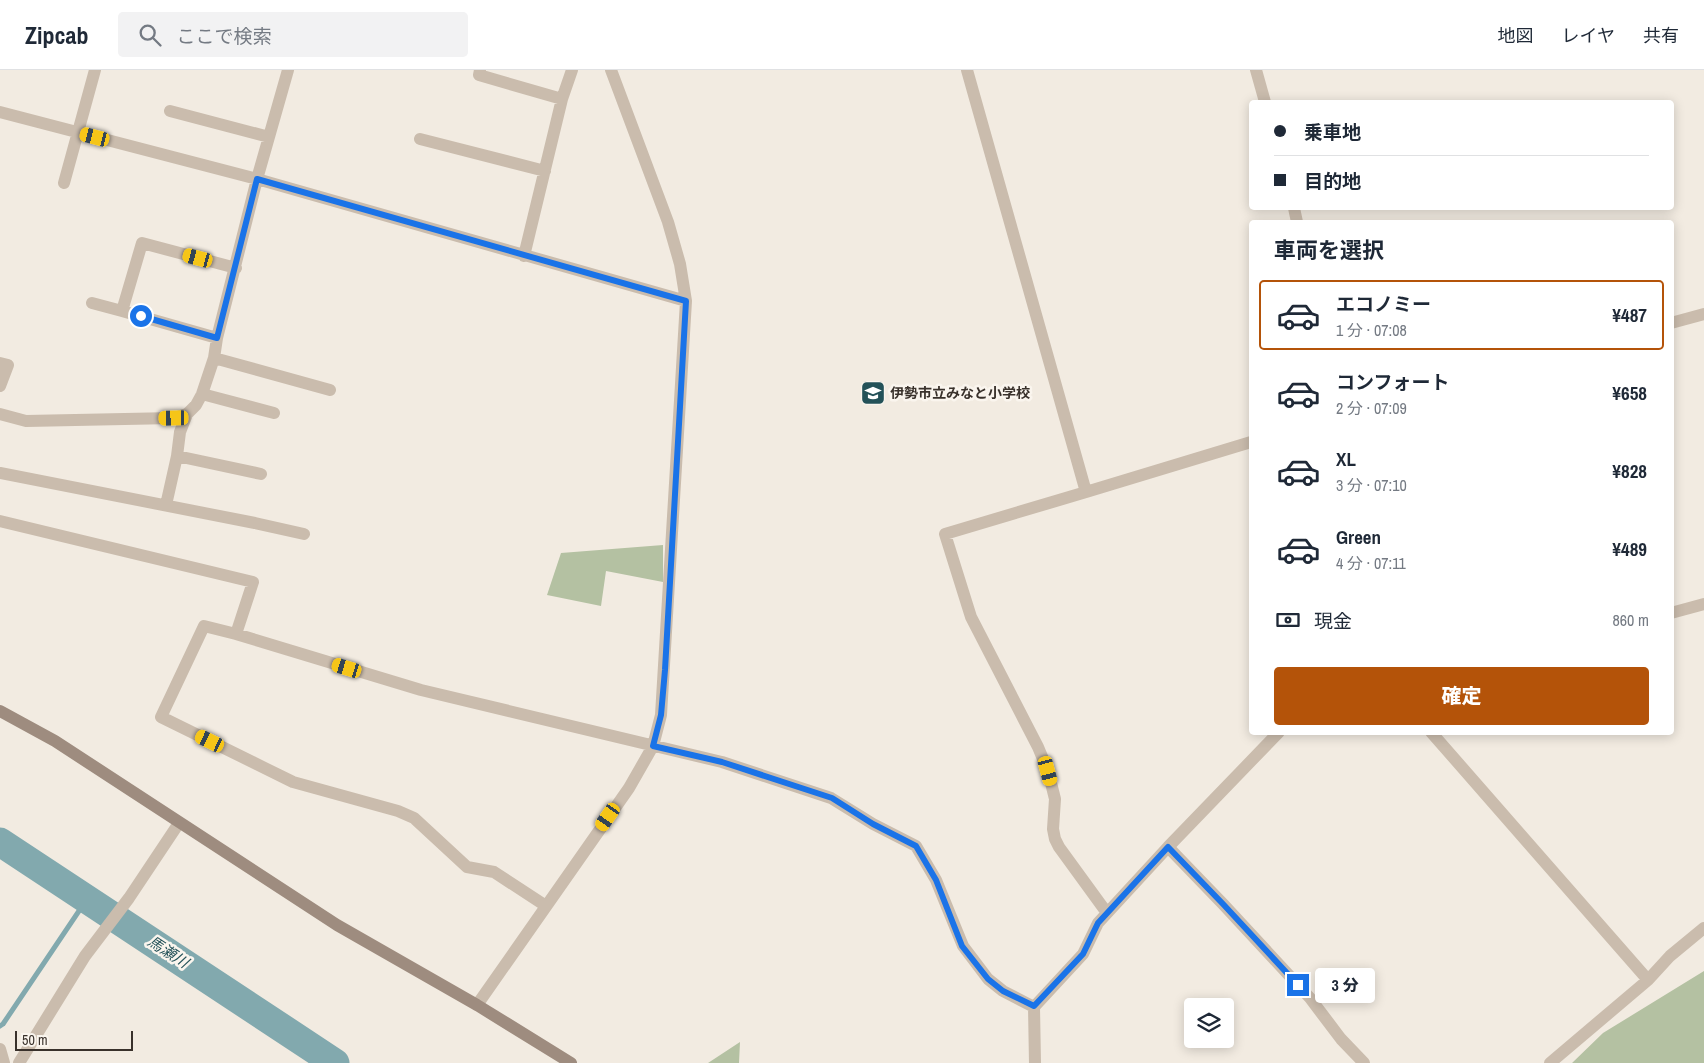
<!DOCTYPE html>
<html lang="ja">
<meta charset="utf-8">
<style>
:root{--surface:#fff;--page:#f2f2f3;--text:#1f2937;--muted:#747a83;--line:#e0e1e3;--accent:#b45309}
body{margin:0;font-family:"Archivo Narrow","Noto Sans JP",sans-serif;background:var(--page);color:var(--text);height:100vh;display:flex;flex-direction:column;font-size:19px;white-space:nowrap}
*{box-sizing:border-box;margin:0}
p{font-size:16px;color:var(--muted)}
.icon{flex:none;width:28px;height:28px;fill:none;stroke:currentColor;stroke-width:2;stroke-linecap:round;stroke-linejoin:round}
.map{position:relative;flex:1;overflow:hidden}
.details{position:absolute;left:1249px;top:150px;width:425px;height:515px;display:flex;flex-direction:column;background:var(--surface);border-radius:5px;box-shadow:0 2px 12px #0003}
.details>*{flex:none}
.guide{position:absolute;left:1249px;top:30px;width:425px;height:110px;border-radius:5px;box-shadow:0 2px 12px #0003;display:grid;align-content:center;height:110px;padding:0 25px;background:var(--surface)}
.tools{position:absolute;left:1184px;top:928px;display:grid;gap:10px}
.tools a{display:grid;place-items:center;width:50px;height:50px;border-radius:5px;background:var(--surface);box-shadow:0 2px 12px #0003;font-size:25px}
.scale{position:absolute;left:15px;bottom:12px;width:118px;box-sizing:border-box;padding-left:5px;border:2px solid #39312b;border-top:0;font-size:14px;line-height:18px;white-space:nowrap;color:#39312b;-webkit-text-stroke:4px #faf5ee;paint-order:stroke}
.end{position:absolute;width:22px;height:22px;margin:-11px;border:6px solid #1a73e8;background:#fff;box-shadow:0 0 0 2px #fff}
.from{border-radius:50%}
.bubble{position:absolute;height:35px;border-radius:5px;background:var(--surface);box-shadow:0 2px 12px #0003;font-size:16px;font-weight:800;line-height:35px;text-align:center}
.car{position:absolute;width:15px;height:30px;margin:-15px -8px;border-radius:6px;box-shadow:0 0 4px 1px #0007;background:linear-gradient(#f5c518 24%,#345 0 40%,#f5c518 0 76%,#345 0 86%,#f5c518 0)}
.guide b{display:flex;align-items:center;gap:18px;height:48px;font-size:19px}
.guide b+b{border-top:1px solid var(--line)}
.guide i{width:12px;height:12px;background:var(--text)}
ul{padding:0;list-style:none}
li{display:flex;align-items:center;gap:15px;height:70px;margin:0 10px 8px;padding:0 15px;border:2px solid transparent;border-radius:5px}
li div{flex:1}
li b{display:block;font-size:19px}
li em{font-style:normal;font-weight:800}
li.active{border-color:var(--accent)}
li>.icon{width:45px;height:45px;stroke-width:1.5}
h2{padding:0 25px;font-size:22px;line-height:60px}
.pay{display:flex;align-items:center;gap:12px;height:55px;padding:0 25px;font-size:19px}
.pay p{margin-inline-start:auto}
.cta{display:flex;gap:10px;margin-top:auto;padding:10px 25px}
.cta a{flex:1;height:58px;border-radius:5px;background:var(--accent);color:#fff;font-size:20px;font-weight:800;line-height:58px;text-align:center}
header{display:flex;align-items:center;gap:30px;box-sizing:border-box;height:70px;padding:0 25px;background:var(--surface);border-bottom:1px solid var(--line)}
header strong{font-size:24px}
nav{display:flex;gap:28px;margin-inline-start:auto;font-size:18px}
.search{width:350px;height:45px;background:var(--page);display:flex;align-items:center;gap:12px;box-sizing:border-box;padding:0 18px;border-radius:5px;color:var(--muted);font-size:19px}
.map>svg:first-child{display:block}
.green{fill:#b4c1a2}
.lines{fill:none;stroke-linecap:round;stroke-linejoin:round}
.stream{stroke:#82a9ae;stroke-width:5}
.river{stroke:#82a9ae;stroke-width:29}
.street{stroke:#cabcad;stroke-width:12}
.secondary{stroke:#9e8c7f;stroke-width:12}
.route{stroke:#1a73e8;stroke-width:6}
.labels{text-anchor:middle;stroke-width:5;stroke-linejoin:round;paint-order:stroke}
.poi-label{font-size:14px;font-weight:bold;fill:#39312b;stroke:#faf5ee;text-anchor:start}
.water-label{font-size:15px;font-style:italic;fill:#235158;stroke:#faf5ee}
</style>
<header>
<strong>Zipcab</strong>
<div class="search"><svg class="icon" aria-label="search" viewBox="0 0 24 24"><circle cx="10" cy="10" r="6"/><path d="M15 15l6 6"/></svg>ここで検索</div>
<nav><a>地図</a><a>レイヤ</a><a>共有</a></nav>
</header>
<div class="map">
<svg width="1704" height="993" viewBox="0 0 1704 993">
<rect width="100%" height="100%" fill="#f2ebe1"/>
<path class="green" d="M 663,475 L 663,512 L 606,501 L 601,536 L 547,525 L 561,483 Z
M 1704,901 L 1704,993 L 1572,993 L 1603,963 Z
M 740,972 L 739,993 L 708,993 Z"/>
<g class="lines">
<path class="stream" d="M 0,956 L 3,954 L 87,829"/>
<path class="river" d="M 0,772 L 335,993"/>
<path class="street" d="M 480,0 L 479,5 L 562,29
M 967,0 L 1086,422 L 945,464 L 971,547 L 1038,677 L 1048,701 L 1055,729 L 1053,759 L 1055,769 L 1059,777 L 1107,843
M 1256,0 L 1265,32
M 170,41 L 269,67
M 0,42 L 257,109 L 686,231
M 420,69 L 545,101
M 64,113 L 95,0
M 1294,138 L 1297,152
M 524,186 L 562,29 L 572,0
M 92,233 L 122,241
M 1671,253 L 1704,244
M 217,268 L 122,241 L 142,173 L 236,198
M 214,288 L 330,320
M 0,293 L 8,295 L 0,316
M 202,324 L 274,343
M 0,344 L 26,351 L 174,348 L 187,344
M 177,386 L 261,404
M 0,403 L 255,453 L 304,464
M 1086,422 L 1251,372
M 166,435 L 177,386 L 180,362 L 187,344 L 196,335 L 202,324 L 214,288 L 217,268 L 257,109 L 288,0
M 0,451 L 253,512 L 236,564
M 1671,543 L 1704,534
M 1431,662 L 1648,910
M 1168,777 L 1223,834 L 1310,928 L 1341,969 L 1364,993
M 546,836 L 494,802 L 467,797 L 414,748 L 398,741 L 293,712 L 161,647 L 204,556 L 236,564 L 421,620 L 722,692 L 831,728 L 873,754 L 916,776 L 936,810 L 963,876 L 988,909 L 1003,921 L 1034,937
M 477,935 L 629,718 L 653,676 L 661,645 L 686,231 L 680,194 L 668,152 L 611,0
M 0,979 L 4,993
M 19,993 L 85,886 L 129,828 L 179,753
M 1035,993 L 1034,937 L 1083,884 L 1098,853 L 1168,777 L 1279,662
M 1550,993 L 1648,910 L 1670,886 L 1704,858"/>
<path class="secondary" d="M 0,641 L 55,671 L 337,855 L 477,935 L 571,993"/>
</g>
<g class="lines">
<path class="route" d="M 141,246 L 217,268 L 257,109 L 686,231 L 665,600 L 661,645 L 653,676 L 722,692 L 832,728 L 873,754 L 916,776 L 936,810 L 962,876 L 988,909 L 1003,921 L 1034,936 L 1083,884 L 1098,853 L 1168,777 L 1223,834 L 1298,915"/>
</g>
<defs>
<symbol id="school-square" viewBox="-11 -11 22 22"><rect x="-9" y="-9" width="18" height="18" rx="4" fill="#235158" stroke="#faf5ee"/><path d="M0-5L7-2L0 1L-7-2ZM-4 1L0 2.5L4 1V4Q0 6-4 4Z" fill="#fff"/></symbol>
</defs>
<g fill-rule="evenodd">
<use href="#school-square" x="859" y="309" width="28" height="28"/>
</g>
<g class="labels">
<g class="poi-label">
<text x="890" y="328">伊勢市立みなと小学校</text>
</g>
<g class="water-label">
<text transform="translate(168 882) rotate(33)" y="5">馬瀬川</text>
</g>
</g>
</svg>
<div class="tools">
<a><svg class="icon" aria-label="layers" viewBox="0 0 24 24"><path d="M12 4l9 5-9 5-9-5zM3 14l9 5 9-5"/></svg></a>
</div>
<div class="scale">50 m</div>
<i class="end from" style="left:141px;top:246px"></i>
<i class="end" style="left:1298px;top:915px"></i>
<div class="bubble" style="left:1315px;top:898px;width:60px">3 分</div>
<i class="car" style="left:95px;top:67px;rotate:284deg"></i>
<i class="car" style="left:198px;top:188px;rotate:285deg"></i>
<i class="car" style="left:174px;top:348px;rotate:269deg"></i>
<i class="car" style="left:347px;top:598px;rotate:287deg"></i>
<i class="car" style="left:210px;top:671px;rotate:296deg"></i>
<i class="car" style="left:1048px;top:701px;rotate:165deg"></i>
<i class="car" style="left:608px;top:747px;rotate:215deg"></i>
<div class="guide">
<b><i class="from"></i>乗車地</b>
<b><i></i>目的地</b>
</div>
<section class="details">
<h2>車両を選択</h2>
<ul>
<li class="active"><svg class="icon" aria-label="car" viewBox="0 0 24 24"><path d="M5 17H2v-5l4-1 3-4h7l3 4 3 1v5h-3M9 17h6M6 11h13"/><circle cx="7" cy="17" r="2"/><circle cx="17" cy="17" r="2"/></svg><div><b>エコノミー</b><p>1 分 · 07:08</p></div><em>¥487</em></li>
<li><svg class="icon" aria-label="car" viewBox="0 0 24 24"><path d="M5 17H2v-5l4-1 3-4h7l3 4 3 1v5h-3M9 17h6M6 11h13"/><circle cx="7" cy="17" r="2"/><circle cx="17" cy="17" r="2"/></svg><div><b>コンフォート</b><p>2 分 · 07:09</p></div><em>¥658</em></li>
<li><svg class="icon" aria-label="car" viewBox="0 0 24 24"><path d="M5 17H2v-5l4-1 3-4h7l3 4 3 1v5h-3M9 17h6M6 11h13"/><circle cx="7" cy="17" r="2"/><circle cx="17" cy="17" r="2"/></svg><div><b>XL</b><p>3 分 · 07:10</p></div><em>¥828</em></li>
<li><svg class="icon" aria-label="car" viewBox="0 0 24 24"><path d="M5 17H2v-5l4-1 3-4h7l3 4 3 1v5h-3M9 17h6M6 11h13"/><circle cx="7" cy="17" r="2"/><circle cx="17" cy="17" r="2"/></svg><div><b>Green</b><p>4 分 · 07:11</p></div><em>¥489</em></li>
</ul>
<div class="pay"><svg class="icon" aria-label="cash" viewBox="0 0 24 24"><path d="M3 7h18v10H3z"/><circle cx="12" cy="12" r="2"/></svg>現金<p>860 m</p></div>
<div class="cta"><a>確定</a></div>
</section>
</div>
